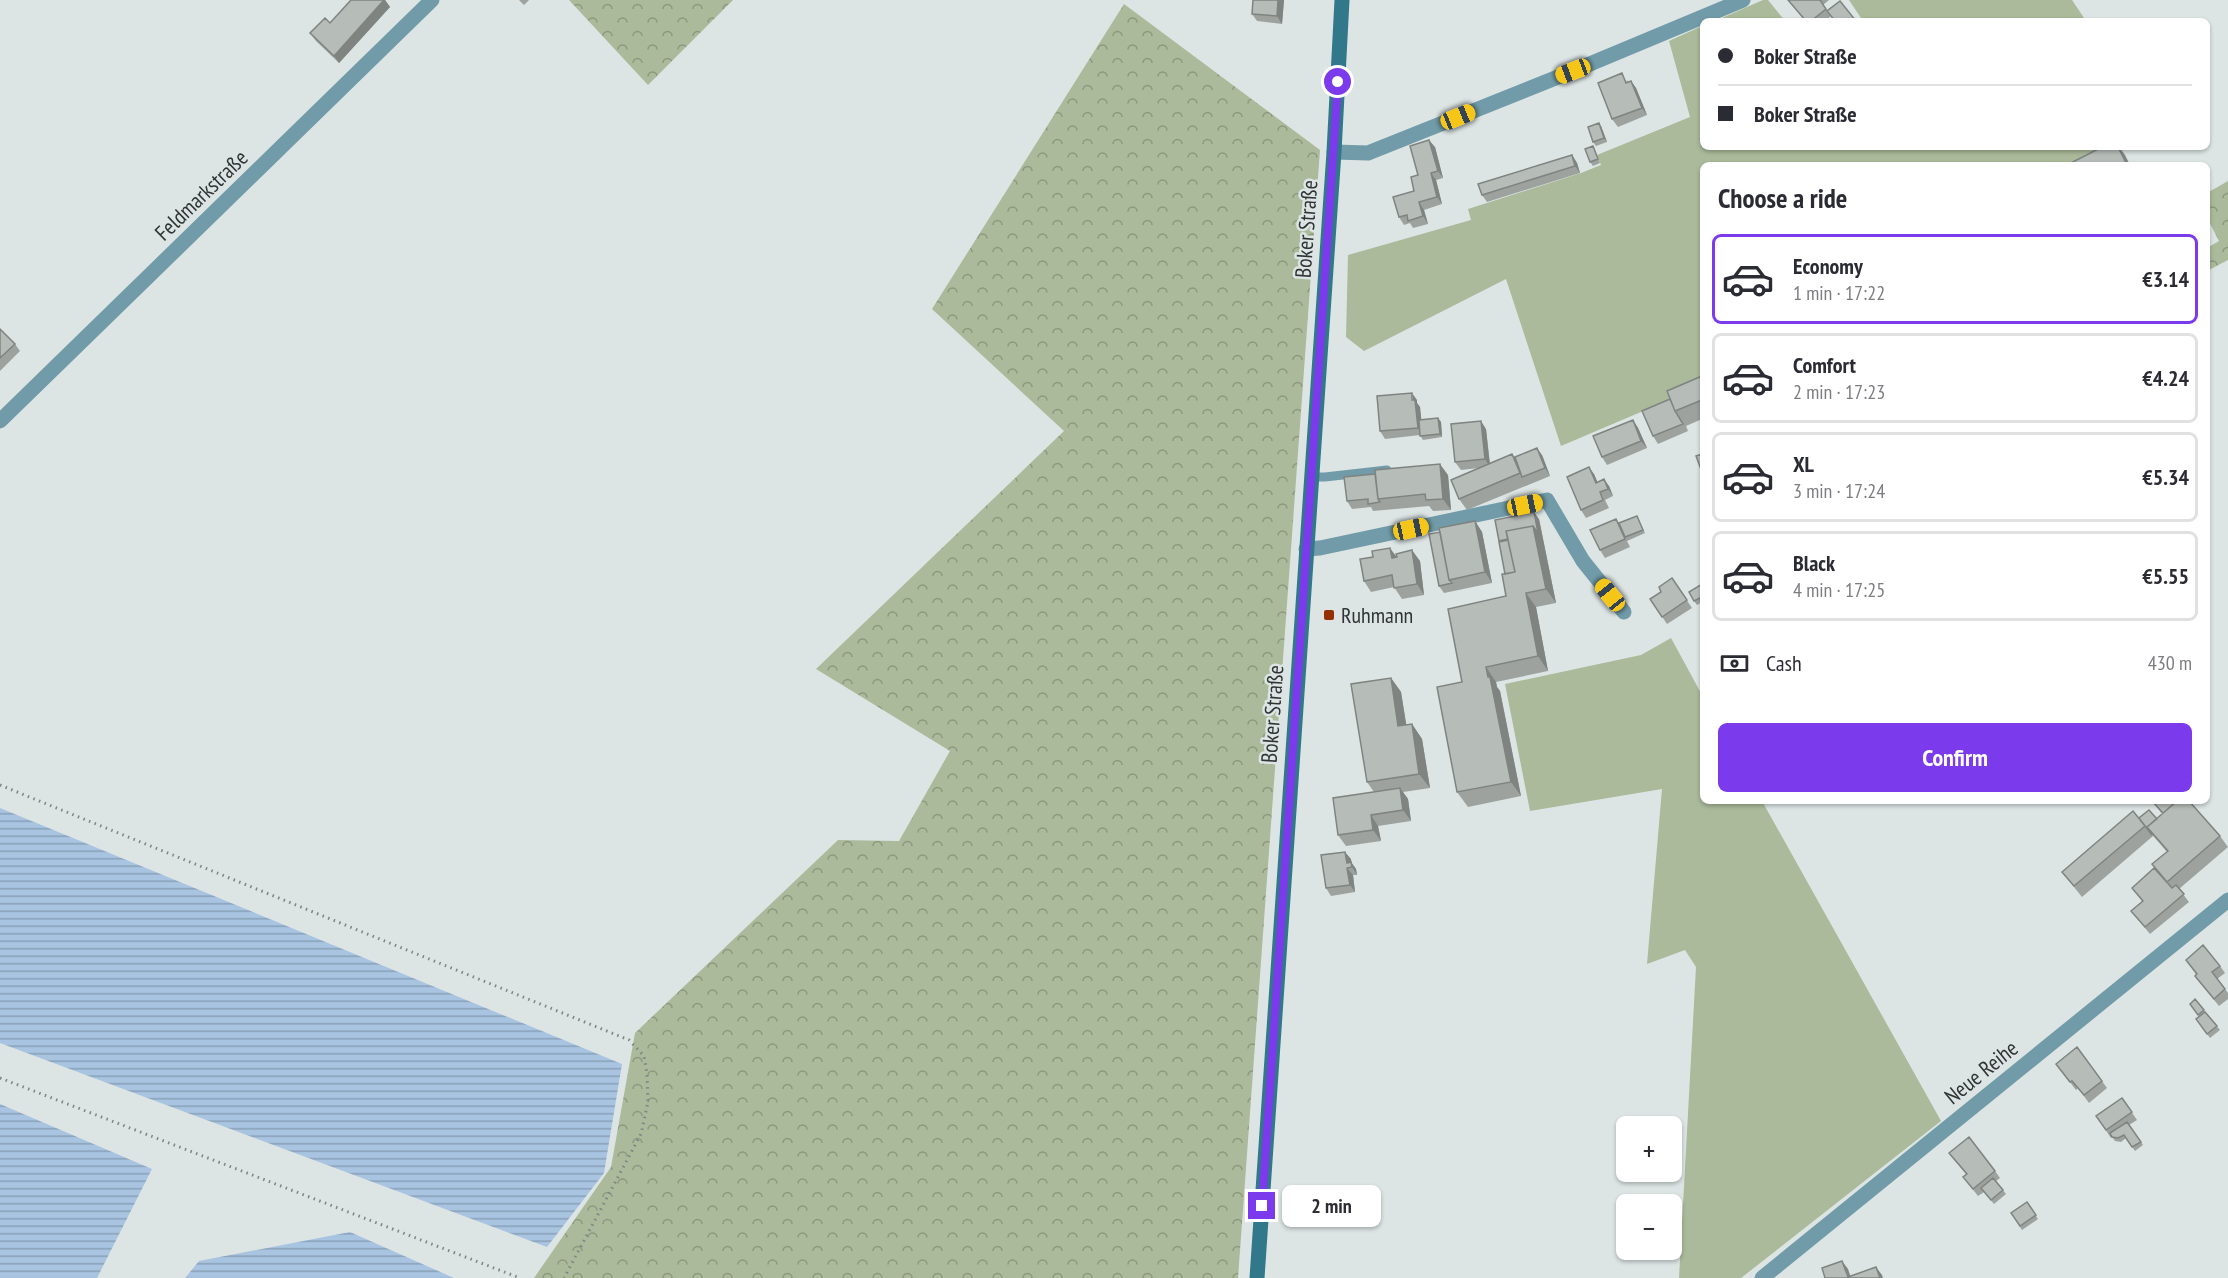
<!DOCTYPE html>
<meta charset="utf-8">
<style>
:root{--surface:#fff;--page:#f2f2f3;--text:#2b2b33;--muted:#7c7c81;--line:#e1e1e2;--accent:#7c3aed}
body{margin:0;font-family:"PT Sans Narrow",sans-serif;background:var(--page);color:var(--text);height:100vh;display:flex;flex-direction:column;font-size:22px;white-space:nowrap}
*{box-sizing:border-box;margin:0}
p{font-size:20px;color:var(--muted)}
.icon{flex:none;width:33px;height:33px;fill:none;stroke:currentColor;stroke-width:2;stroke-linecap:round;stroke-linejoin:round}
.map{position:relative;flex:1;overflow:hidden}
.drawer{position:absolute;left:1700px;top:162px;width:510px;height:642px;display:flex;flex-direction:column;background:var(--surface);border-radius:9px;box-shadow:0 2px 4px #0004}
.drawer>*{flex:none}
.top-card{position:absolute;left:1700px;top:18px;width:510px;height:132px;border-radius:9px;box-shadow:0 2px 4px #0004;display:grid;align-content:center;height:132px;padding:0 18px;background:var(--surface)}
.fabs{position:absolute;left:1616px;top:1116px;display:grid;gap:12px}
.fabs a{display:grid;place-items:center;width:66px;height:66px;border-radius:9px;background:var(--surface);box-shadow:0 2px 4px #0004;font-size:30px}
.end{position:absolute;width:27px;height:27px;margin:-14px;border:8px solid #7c3aed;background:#fff;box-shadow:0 0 0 3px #fff}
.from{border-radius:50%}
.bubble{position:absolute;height:42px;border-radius:9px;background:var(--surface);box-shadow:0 2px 4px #0004;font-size:20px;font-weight:700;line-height:42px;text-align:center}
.car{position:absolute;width:18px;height:36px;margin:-18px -9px;border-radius:8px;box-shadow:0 0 4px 2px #0007;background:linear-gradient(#f5c518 24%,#345 0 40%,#f5c518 0 76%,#345 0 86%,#f5c518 0)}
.top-card b{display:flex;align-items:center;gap:21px;height:57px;font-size:22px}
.top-card b+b{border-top:2px solid var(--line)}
.top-card i{width:15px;height:15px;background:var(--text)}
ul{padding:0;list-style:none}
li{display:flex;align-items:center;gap:18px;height:90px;margin:0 12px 9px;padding:0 6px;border:3px solid var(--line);border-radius:9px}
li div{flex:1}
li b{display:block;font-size:22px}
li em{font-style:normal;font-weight:700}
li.selected{border-color:var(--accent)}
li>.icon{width:54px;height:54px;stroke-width:1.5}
h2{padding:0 18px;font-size:27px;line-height:72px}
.pay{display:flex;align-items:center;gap:15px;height:66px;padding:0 18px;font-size:22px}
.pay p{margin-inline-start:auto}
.action{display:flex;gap:12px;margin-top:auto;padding:12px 18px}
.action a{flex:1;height:69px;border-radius:9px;background:var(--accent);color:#fff;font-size:24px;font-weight:700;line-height:69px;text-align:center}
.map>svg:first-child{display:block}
.grass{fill:#aaba9a}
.forest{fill:url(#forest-crowns)}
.water{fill:url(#water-rules)}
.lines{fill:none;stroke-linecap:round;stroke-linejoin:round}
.path{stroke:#7f8584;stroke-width:3;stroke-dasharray:1.5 4.5;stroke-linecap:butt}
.lane{stroke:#719ba8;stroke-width:9}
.street{stroke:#719ba8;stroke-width:15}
.secondary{stroke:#31788a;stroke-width:15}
.wall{fill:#9da29e}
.shaded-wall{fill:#7f8481}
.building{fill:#b6bcb8;stroke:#7f8481;stroke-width:1.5}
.route{stroke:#7c3aed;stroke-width:8}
.poi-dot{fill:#953001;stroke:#dce5e4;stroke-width:2}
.labels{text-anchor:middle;stroke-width:5;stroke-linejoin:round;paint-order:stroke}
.street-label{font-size:22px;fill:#313434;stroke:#dce5e4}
.poi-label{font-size:22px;fill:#313434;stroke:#dce5e4;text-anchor:start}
</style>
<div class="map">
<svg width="2228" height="1278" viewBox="0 0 2228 1278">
<defs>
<pattern id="forest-crowns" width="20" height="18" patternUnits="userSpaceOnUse" patternTransform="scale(1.5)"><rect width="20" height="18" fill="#aaba9a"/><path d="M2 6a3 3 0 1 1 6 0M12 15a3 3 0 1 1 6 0" fill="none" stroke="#8b987e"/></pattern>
<pattern id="water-rules" width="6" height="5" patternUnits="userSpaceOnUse" patternTransform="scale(1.5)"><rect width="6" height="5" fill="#a8c4e1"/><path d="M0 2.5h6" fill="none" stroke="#89a0b7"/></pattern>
</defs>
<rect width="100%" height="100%" fill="#dce5e4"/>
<path class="grass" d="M 1763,0 L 1768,0 L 1785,21 L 1715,21 Z
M 1849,0 L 2072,0 L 2086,21 L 1863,21 Z
M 1702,26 L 1702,147 L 2127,147 L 2094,165 L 1702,165 L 1702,386 L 1561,446 L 1506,279 L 1364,351 L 1346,337 L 1348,255 L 1471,220 L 1468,209 L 1581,173 L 1601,165 L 1597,155 L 1690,117 L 1669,41 Z
M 1671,638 L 1702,695 L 1702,801 L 1762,801 L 1941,1121 L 1741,1278 L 1679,1278 L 1696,967 L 1685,950 L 1647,964 L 1662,789 L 1530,811 L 1505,684 L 1641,655 Z"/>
<path class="forest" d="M 569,0 L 733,0 L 648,85 Z
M 1124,4 L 1320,150 L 1238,1278 L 534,1278 L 611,1167 L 635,1033 L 838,840 L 899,841 L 950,751 L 816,669 L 1064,431 L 932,309 Z
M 2228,181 L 2228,260 L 2207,271 L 2207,248 L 2219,241 L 2207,218 L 2207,193 Z"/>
<path class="water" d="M 0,808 L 622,1064 L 604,1173 L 547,1247 L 0,1043 Z
M 0,1104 L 152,1169 L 97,1278 L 0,1278 Z
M 350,1232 L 454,1278 L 185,1278 L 199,1261 Z"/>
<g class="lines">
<path class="path" d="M 0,785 L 629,1040 L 644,1056 L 647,1074 L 648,1102 L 641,1134 L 564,1278
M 0,1078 L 520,1278"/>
<path class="lane" d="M 1311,477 L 1325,477 L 1387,470"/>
<path class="street" d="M 1334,152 L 1368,153 L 1573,71 L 1743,0
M 0,421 L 432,0
M 1306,549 L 1320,548 L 1547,500 L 1583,561 L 1624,612
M 1762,1278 L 2228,900"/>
<path class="secondary" d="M 1257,1278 L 1334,152 L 1342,0"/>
</g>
<path class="wall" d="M 351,0 L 385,0 L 390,7 L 339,63 L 316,41 L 310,33 L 330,23 Z
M 519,0 L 529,0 L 524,5 Z
M 1253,0 L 1284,0 L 1282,24 L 1257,21 L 1252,14 Z
M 1788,0 L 1829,0 L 1823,5 L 1828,11 L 1856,21 L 1834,21 L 1831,16 L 1825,21 L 1805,21 Z
M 1627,80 L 1628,82 L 1631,81 L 1636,88 L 1647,115 L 1618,127 L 1612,119 Z
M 1601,126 L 1607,142 L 1596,146 L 1593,142 Z
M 1593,146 L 1595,150 L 1600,163 L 1593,166 L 1590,162 Z
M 1435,147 L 1443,178 L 1436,180 L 1442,204 L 1424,210 L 1428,224 L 1413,228 L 1410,223 L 1404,225 L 1399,217 L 1414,191 L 1418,175 Z
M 1572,155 L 1577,163 L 1580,173 L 1487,202 L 1482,195 Z
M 0,329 L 15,344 L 20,351 L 0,371 Z
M 1702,376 L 1702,419 L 1686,426 L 1688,431 L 1658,444 L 1653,436 L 1670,399 Z
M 1417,400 L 1417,403 L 1420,407 L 1421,420 L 1438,418 L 1441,422 L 1442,437 L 1423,440 L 1420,435 L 1385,439 L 1380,431 Z
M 1633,420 L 1638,428 L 1647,448 L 1607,465 L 1602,457 Z
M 1486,429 L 1490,463 L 1512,454 L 1515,457 L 1542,455 L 1550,476 L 1467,510 L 1459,499 L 1479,468 L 1461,470 L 1455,462 Z
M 1594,474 L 1597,482 L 1609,486 L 1613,496 L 1605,500 L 1609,508 L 1586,518 L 1581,510 Z
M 1448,475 L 1451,510 L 1433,511 L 1429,506 L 1373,511 L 1371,507 L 1352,509 L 1347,501 Z
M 1637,516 L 1645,533 L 1627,541 L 1630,547 L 1605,558 L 1600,550 L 1616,519 L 1619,523 Z
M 1539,519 L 1556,603 L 1536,607 L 1548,671 L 1496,682 L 1497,687 L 1500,691 L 1521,796 L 1468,807 L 1457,792 L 1462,682 L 1506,596 L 1505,574 L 1499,541 Z
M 1475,521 L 1482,532 L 1492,583 L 1444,593 L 1439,586 L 1440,532 Z
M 1396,557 L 1420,561 L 1424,595 L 1402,599 L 1394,587 L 1371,592 L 1364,581 Z
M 1672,578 L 1692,608 L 1667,624 L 1650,599 L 1661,592 Z
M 1702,584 L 1702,602 L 1697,605 L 1694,601 Z
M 1391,678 L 1401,692 L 1406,725 L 1412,724 L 1422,739 L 1430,788 L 1403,792 L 1408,799 L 1411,821 L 1378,826 L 1381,841 L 1346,846 L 1338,835 L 1374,792 L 1367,782 Z
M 2152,801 L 2220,836 L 2228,847 L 2179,889 L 2189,902 L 2150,934 L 2131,911 L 2142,901 L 2132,888 L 2154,868 L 2167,852 L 2155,838 L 2153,836 L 2082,897 L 2062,872 L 2139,818 L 2157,819 L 2162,814 Z
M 1351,859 L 1351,862 L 1356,869 L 1357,875 L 1353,875 L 1355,892 L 1331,896 L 1326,888 Z
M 2186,960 L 2220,966 L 2225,973 L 2217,979 L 2228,993 L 2228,999 L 2219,1006 L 2200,983 L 2195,976 L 2196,974 Z
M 2195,999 L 2220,1030 L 2210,1038 L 2196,1019 L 2199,1016 L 2190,1004 Z
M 2077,1047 L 2107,1088 L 2089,1103 L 2078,1088 L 2076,1090 L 2056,1064 Z
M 2122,1098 L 2137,1120 L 2129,1125 L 2143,1145 L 2135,1151 L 2126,1138 L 2121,1142 L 2115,1141 L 2112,1137 L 2111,1138 L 2096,1116 Z
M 1949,1153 L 1995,1171 L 2000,1178 L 1996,1181 L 2006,1194 L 1994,1204 L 1984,1192 L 1978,1196 L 1963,1177 L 1966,1174 Z
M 2027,1202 L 2038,1219 L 2022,1230 L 2011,1213 Z"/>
<path class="shaded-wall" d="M 384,0 L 385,0 L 390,7 L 339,63 L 334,56 Z
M 1278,0 L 1284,0 L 1282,24 L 1277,16 Z
M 1631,81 L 1636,88 L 1647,115 L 1642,108 Z
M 1599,123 L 1601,126 L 1607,142 L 1604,138 Z
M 1429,140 L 1435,147 L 1443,178 L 1438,171 Z
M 2118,147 L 2119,147 L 2125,155 L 2130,165 L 2127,165 Z
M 1572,155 L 1577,163 L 1580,173 L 1575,166 Z
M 1431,173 L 1436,180 L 1442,204 L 1437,197 Z
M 1419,202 L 1424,210 L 1428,224 L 1423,216 Z
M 1412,393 L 1417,400 L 1417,403 L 1420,407 L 1423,435 L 1418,428 Z
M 1438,418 L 1441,422 L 1442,437 L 1440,434 Z
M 1633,420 L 1638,428 L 1647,448 L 1641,441 Z
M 1481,421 L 1486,429 L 1490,467 L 1485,459 Z
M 1537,448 L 1542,455 L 1550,476 L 1545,468 Z
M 1440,464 L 1448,475 L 1451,510 L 1443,499 Z
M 1589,467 L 1594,474 L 1601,490 L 1596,483 Z
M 1604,479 L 1609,486 L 1613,496 L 1608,489 Z
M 1534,512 L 1539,519 L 1556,603 L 1546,589 L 1533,526 Z
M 1475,521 L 1482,532 L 1492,583 L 1485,572 Z
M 1390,548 L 1398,559 L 1392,558 Z
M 1412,550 L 1420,561 L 1424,595 L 1417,584 Z
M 1526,593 L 1536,607 L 1548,671 L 1538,656 Z
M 1486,667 L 1496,682 L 1497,687 L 1500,691 L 1521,796 L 1511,782 Z
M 1391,678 L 1401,692 L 1409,741 L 1398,726 Z
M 1412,724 L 1422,739 L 1430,788 L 1419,774 Z
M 1400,788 L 1408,799 L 1411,821 L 1403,810 Z
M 1371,815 L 1378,826 L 1381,841 L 1373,830 Z
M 1345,852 L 1351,859 L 1352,867 L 1347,863 Z
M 1351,862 L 1356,869 L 1357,875 L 1352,867 Z
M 1347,868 L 1353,875 L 1355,892 L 1350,885 Z
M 1842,1261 L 1848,1269 L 1851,1278 L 1849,1278 Z
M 1876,1267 L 1882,1275 L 1883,1278 L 1880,1278 Z"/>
<path class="building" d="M 351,0 L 384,0 L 334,56 L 310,33 L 325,18 L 330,23 Z
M 1253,0 L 1278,0 L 1277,16 L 1252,14 Z
M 1788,0 L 1820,0 L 1826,9 L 1811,21 L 1806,21 Z
M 1840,1 L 1856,21 L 1835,21 L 1827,11 Z
M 1622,73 L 1626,83 L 1631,81 L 1642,108 L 1612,119 L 1598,83 Z
M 1599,123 L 1604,138 L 1593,142 L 1588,127 Z
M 1429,140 L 1438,171 L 1431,173 L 1437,197 L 1419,202 L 1423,216 L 1408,221 L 1407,215 L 1399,217 L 1393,197 L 1414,191 L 1411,177 L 1418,175 L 1410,146 Z
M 1593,146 L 1598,159 L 1590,162 L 1585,149 Z
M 2102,147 L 2118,147 L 2127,165 L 2067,165 Z
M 1572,155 L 1575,166 L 1482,195 L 1478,184 Z
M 0,329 L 15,344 L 0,358 Z
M 1702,376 L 1702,400 L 1675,411 L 1667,391 Z
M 1412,393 L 1412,400 L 1415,400 L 1418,428 L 1380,431 L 1377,396 Z
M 1670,399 L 1675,411 L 1683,424 L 1653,436 L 1642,411 Z
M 1438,418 L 1440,434 L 1420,436 L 1419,420 Z
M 1633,420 L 1641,441 L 1602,457 L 1593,436 Z
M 1481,421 L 1485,459 L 1455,462 L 1451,424 Z
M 1537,448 L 1545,468 L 1522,477 L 1515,457 Z
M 1512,454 L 1520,473 L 1459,499 L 1451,480 Z
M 1702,454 L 1702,472 L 1696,456 Z
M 1440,464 L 1443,499 L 1426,500 L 1425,494 L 1378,499 L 1375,470 Z
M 1589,467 L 1596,483 L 1604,479 L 1608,489 L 1600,492 L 1603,500 L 1581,510 L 1567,477 Z
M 1375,474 L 1378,499 L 1380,502 L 1368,504 L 1368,499 L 1347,501 L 1344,477 Z
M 1534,512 L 1538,533 L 1533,526 L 1506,531 L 1508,539 L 1499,541 L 1495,520 Z
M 1637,516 L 1643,530 L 1625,537 L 1619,523 Z
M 1616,519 L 1625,539 L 1600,550 L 1590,530 Z
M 1475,521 L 1485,572 L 1449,580 L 1439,528 Z
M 1533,526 L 1546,589 L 1526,593 L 1538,656 L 1486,667 L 1488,677 L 1490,677 L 1511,782 L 1457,792 L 1437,687 L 1462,682 L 1448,609 L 1506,596 L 1502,574 L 1515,572 L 1506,531 Z
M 1440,532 L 1449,580 L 1452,583 L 1439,586 L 1429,534 Z
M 1508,540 L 1515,572 L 1505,574 L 1499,542 Z
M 1390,548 L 1392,558 L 1397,557 L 1396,554 L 1412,550 L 1417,584 L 1394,588 L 1392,575 L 1364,581 L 1360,559 L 1373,557 L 1372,551 Z
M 1672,578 L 1687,600 L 1662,617 L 1650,599 L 1661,592 L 1659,587 Z
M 1702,584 L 1702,597 L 1694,601 L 1689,592 Z
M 1391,678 L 1398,726 L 1412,724 L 1419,774 L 1367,782 L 1351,684 Z
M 1400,788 L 1403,810 L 1371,815 L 1373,830 L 1338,835 L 1333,798 Z
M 2152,801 L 2177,801 L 2163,813 Z
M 2177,801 L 2189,801 L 2220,836 L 2167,882 L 2152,864 L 2168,851 L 2147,827 Z
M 2149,810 L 2157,819 L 2147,827 L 2152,835 L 2139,818 Z
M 2133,811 L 2145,826 L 2074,886 L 2062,872 Z
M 1345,852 L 1347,863 L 1351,862 L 1352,867 L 1347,868 L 1350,885 L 1326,888 L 1321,855 Z
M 2154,868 L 2172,888 L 2176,885 L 2184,894 L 2145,927 L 2131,911 L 2143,901 L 2132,888 Z
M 2203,945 L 2220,966 L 2212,972 L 2225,989 L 2214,999 L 2195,976 L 2197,974 L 2186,960 Z
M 2195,999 L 2204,1010 L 2198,1015 L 2190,1004 Z
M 2205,1012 L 2217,1026 L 2207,1034 L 2196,1019 Z
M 2077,1047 L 2102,1081 L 2084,1095 L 2072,1081 L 2070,1082 L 2056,1064 Z
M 2122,1098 L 2132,1112 L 2106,1130 L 2096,1116 Z
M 2127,1122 L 2141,1142 L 2132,1147 L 2124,1135 L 2118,1138 L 2112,1137 L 2110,1133 Z
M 1969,1137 L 1995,1171 L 1973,1189 L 1963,1177 L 1967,1174 L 1949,1153 Z
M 1993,1178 L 2003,1190 L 1991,1200 L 1981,1188 Z
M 2027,1202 L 2036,1215 L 2020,1226 L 2011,1213 Z
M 1842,1261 L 1848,1277 L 1876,1267 L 1880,1278 L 1825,1278 L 1822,1268 Z"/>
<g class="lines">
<path class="route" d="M 1262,1206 L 1338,82"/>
</g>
<rect class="poi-dot" x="1323" y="609" width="12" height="12" rx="3"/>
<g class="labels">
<g class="street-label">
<text transform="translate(201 195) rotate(-44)" y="8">Feldmarkstraße</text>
<text transform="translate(1306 229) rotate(-86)" y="8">Boker Straße</text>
<text transform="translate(1272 714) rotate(-86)" y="8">Boker Straße</text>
<text transform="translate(1981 1072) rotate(-39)" y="8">Neue Reihe</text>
</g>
<g class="poi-label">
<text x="1341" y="623">Ruhmann</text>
</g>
</g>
</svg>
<div class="fabs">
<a>+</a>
<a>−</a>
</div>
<i class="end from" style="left:1338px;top:82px"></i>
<i class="end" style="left:1262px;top:1206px"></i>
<div class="bubble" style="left:1282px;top:1185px;width:99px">2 min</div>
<i class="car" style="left:1573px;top:71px;rotate:249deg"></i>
<i class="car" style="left:1458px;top:117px;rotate:68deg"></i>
<i class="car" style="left:1525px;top:505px;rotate:78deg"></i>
<i class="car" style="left:1411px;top:529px;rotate:78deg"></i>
<i class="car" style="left:1610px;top:595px;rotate:321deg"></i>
<div class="top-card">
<b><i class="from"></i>Boker Straße</b>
<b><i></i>Boker Straße</b>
</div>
<section class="drawer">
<h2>Choose a ride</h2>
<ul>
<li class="selected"><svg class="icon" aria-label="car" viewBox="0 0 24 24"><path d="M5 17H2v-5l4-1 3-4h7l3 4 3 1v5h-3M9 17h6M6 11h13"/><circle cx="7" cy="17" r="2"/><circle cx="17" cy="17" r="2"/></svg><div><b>Economy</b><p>1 min · 17:22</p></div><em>€3.14</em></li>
<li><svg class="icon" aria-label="car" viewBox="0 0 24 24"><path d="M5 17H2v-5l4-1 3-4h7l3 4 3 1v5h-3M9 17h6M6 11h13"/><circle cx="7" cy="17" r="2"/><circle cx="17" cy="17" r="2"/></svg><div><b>Comfort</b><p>2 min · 17:23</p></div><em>€4.24</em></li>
<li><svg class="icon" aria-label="car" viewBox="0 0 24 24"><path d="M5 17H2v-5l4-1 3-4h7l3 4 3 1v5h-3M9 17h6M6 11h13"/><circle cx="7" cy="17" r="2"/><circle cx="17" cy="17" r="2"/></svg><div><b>XL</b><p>3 min · 17:24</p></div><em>€5.34</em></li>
<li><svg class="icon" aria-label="car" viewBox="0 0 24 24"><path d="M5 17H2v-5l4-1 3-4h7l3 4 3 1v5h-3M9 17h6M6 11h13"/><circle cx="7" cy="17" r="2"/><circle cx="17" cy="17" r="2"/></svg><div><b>Black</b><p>4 min · 17:25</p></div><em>€5.55</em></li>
</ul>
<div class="pay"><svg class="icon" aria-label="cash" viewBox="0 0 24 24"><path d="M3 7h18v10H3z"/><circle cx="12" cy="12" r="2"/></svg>Cash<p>430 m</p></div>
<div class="action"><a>Confirm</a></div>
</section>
</div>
